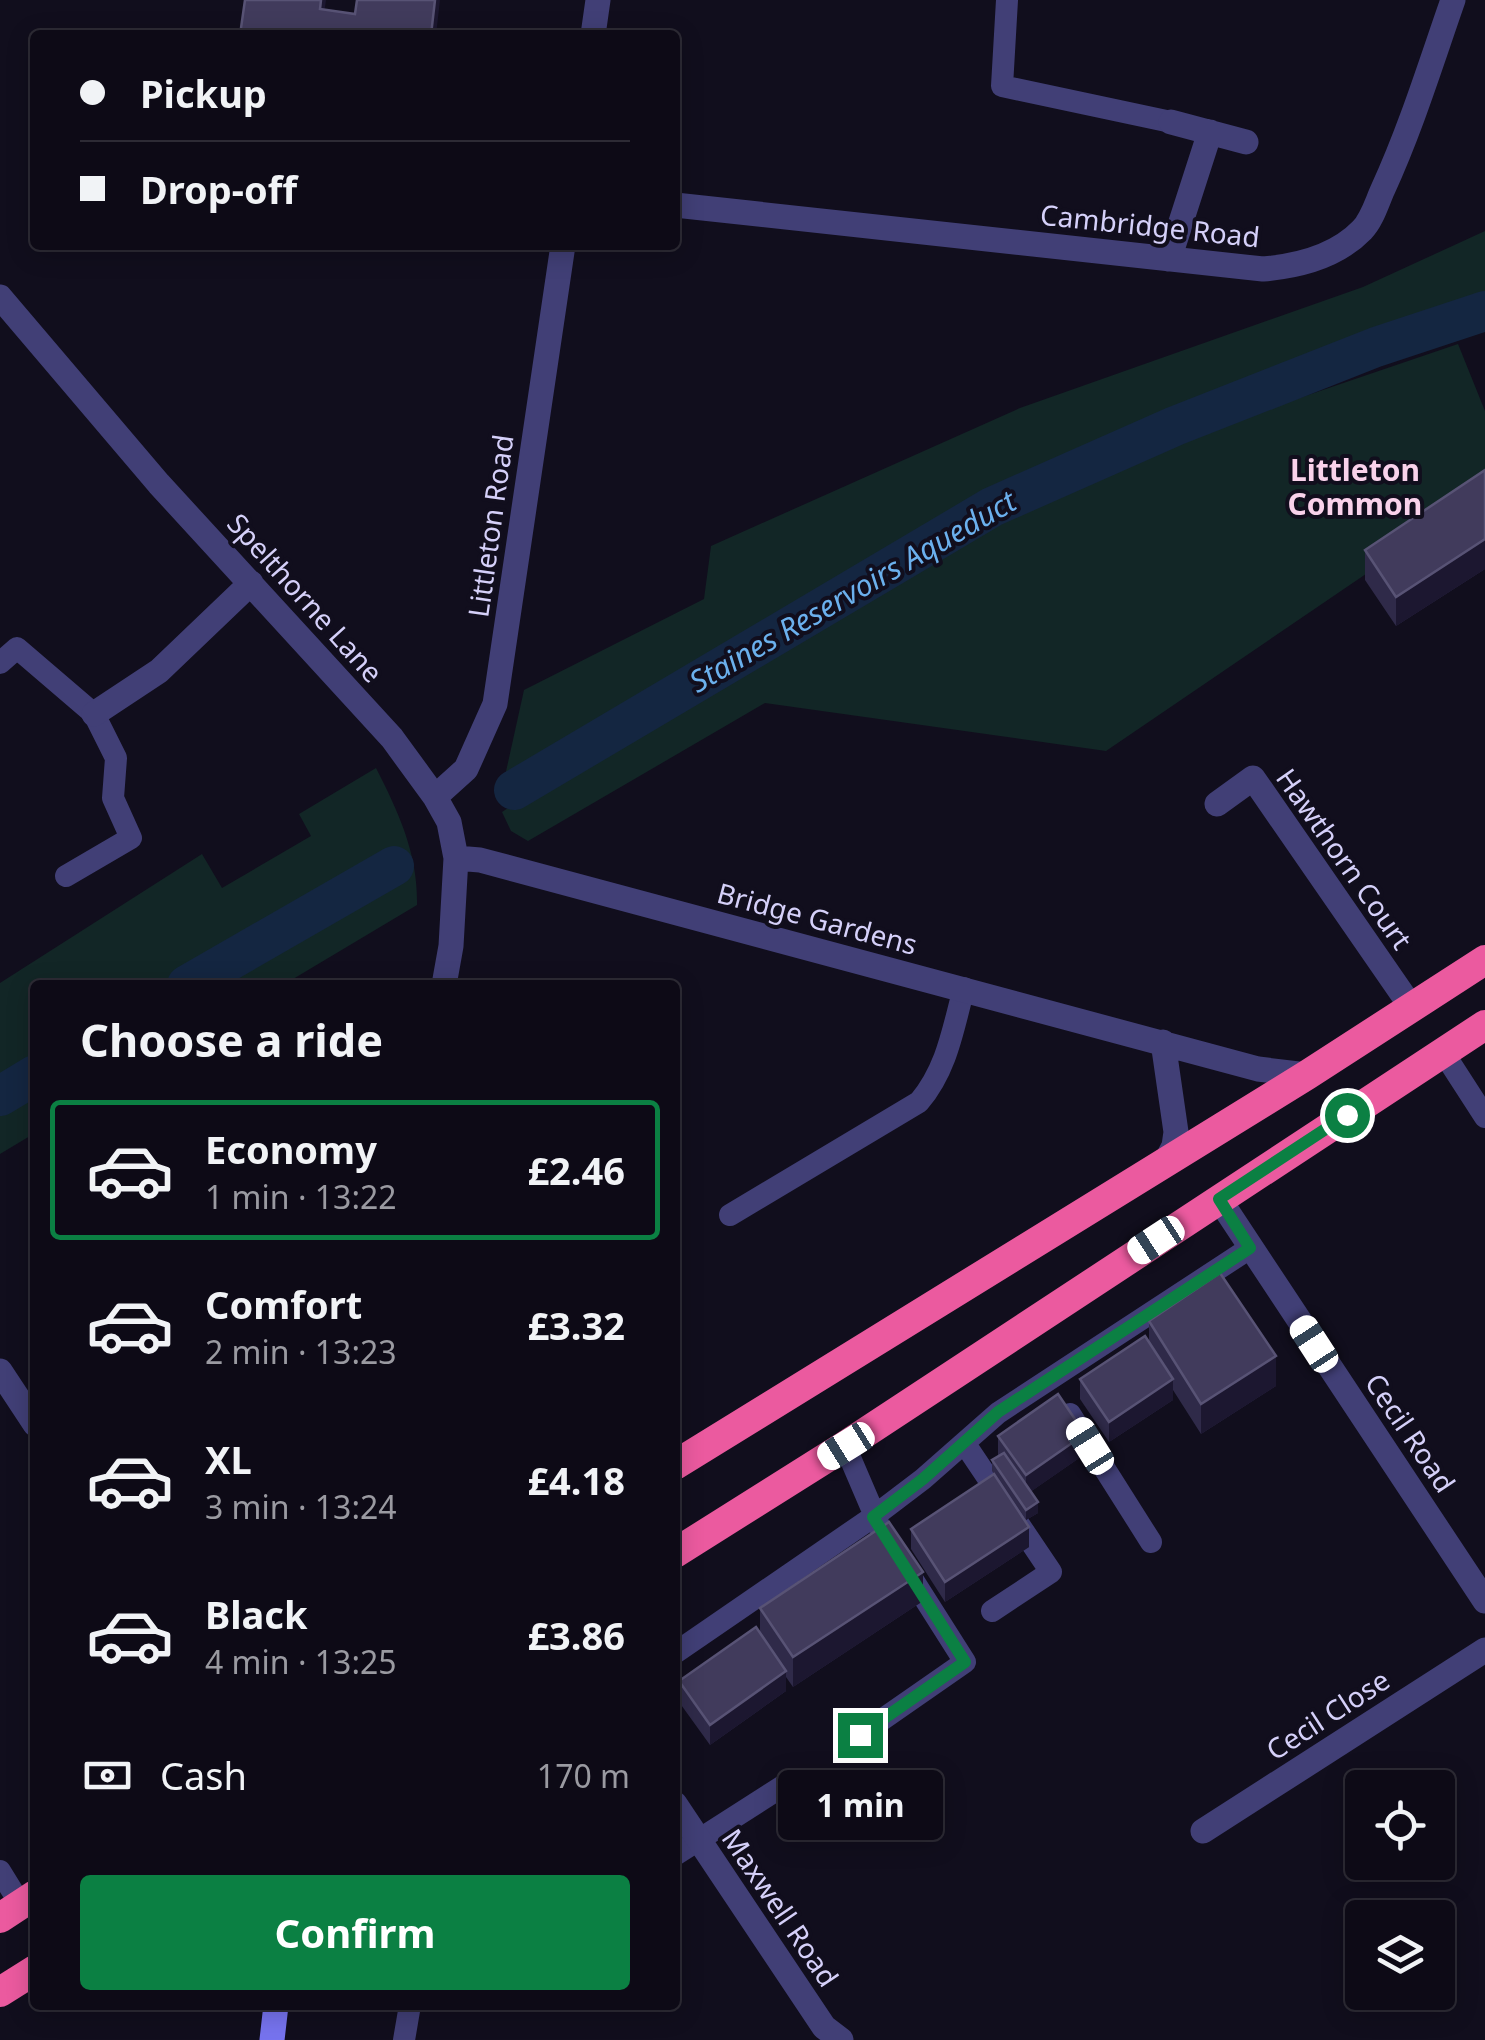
<!DOCTYPE html>
<meta charset="utf-8">
<style>
:root{--surface:#0d0a16;--page:#16131f;--text:#f1f3f6;--muted:#9a9aa1;--line:#2d2b35;--accent:#0b8043}
body{margin:0;font-family:"Noto Sans",sans-serif;background:var(--page);color:var(--text);height:100vh;display:flex;flex-direction:column;font-size:38px;white-space:nowrap}
*{box-sizing:border-box;margin:0}
p{font-size:32px;color:var(--muted)}
.icon{flex:none;width:55px;height:55px;fill:none;stroke:currentColor;stroke-width:2;stroke-linecap:round;stroke-linejoin:round}
.map{position:relative;flex:1;overflow:hidden}
.details{position:absolute;left:30px;top:980px;width:650px;height:1030px;display:flex;flex-direction:column;background:var(--surface);border-radius:10px;box-shadow:0 5px 25px #0003,0 0 0 2px var(--line)}
.details>*{flex:none}
.top-card{position:absolute;left:30px;top:30px;width:650px;height:220px;border-radius:10px;box-shadow:0 5px 25px #0003,0 0 0 2px var(--line);display:grid;align-content:center;height:220px;padding:0 50px;background:var(--surface)}
.buttons{position:absolute;left:1345px;top:1770px;display:grid;gap:20px}
.buttons a{display:grid;place-items:center;width:110px;height:110px;border-radius:10px;background:var(--surface);box-shadow:0 5px 25px #0003,0 0 0 2px var(--line);font-size:50px}
.end{position:absolute;width:45px;height:45px;margin:-22px;border:12px solid #0b8043;background:#fff;box-shadow:0 0 0 5px #fff}
.from{border-radius:50%}
.bubble{position:absolute;height:70px;border-radius:10px;background:var(--surface);box-shadow:0 5px 25px #0003,0 0 0 2px var(--line);font-size:32px;font-weight:700;line-height:70px;text-align:center}
.car{position:absolute;width:30px;height:60px;margin:-30px -15px;border-radius:12px;box-shadow:0 0 8px 2px #0007;background:linear-gradient(#fff 24%,#345 0 40%,#fff 0 76%,#345 0 86%,#fff 0)}
.top-card b{display:flex;align-items:center;gap:35px;height:95px;font-size:38px}
.top-card b+b{border-top:2px solid var(--line)}
.top-card i{width:25px;height:25px;background:var(--text)}
ul{padding:0;list-style:none}
li{display:flex;align-items:center;gap:30px;height:140px;margin:0 20px 15px;padding:0 30px;border:5px solid transparent;border-radius:10px}
li div{flex:1}
li b{display:block;font-size:38px}
li em{font-style:normal;font-weight:700}
li.selected{border-color:var(--accent)}
li>.icon{width:90px;height:90px;stroke-width:1.5}
h2{padding:0 50px;font-size:45px;line-height:120px}
.pay{display:flex;align-items:center;gap:25px;height:110px;padding:0 50px;font-size:38px}
.pay p{margin-inline-start:auto}
.primary-button{display:flex;gap:20px;margin-top:auto;padding:20px 50px}
.primary-button a{flex:1;height:115px;border-radius:10px;background:var(--accent);color:#fff;font-size:40px;font-weight:700;line-height:115px;text-align:center}
.map>svg:first-child{display:block}
.green{fill:#122626}
.lines{fill:none;stroke-linecap:round;stroke-linejoin:round}
.canal{stroke:#142641;stroke-width:40}
.lane{stroke:#413f76;stroke-width:22}
.street{stroke:#413f76;stroke-width:25}
.secondary{stroke:#7673ee;stroke-width:25}
.highway{stroke:#eb5a9f;stroke-width:30}
.wall{fill:#2f2a49}
.shaded-wall{fill:#1c1730}
.building{fill:#413b5c;stroke:#585375;stroke-width:2.5}
.route{stroke:#0b8043;stroke-width:12}
.labels{text-anchor:middle;stroke-width:8;stroke-linejoin:round;paint-order:stroke}
.street-label{font-size:28px;fill:#d5d0f9;stroke:#110e1d}
.neighbourhood-label{font-size:30px;font-weight:bold;fill:#f9d2eb;stroke:#110e1d}
.water-label{font-size:30px;font-style:italic;fill:#6bb0ed;stroke:#110e1d}
</style>
<div class="map">
<svg width="1485" height="2040" viewBox="0 0 1485 2040">
<rect width="100%" height="100%" fill="#110e1d"/>
<path class="green" d="M 1485,231 L 1485,296 L 1365,335 L 990,497 L 505,776 L 524,690 L 704,599 L 711,546 L 1020,408 L 1363,287 Z
M 1458,344 L 1485,411 L 1485,493 L 1106,751 L 765,703 L 528,841 L 511,831 L 502,812 L 519,801 L 1013,517 L 1170,442 Z
M 376,768 C 399,813 418,854 417,905 L 283,985 L 35,985 L 35,1133 L 0,1154 L 0,983 L 202,854 L 222,888 L 311,836 L 299,814 Z"/>
<g class="lines">
<path class="canal" d="M 514,790 L 992,507 L 1175,426 L 1376,347 L 1485,311
M 187,985 L 394,866
M 0,1096 L 35,1075"/>
<path class="lane" d="M 1007,0 L 1002,86 L 1171,122
M 0,663 L 17,648 L 94,714 L 116,758 L 113,798 L 131,838 L 66,876
M 1443,1052 L 1485,1117
M 730,1215 L 919,1102 C 947,1069 953,1029 964,988
M 1070,1414 L 1151,1542
M 965,1444 L 1051,1572 L 992,1611
M 845,1446 L 881,1530
M 675,1653 L 873,1517 L 923,1479 L 998,1413 L 1250,1248
M 860,1735 L 965,1662 L 906,1569
M 675,1855 L 786,1784
M 0,1871 L 21,1905
M 404,2040 L 410,2005"/>
<path class="street" d="M 593,35 L 598,0
M 1171,122 L 1246,142
M 675,205 L 1263,269 C 1299,266 1336,257 1362,230 C 1372,220 1377,202 1383,189 C 1411,128 1431,63 1453,0
M 1169,259 L 1210,132
M 0,297 L 159,484 L 392,738 L 435,797 L 449,822 L 456,858 L 451,946 L 444,985
M 94,714 L 159,671 L 251,583
M 435,797 L 466,769 L 495,704 L 563,245
M 1217,804 L 1253,778 L 1412,1008
M 456,858 L 480,860 L 1258,1069 L 1307,1075
M 1163,1042 L 1176,1132 L 1174,1146 L 1165,1163
M 1219,1199 L 1485,1601
M 0,1371 L 35,1424
M 675,1804 L 824,2027 L 841,2040
M 1203,1831 L 1485,1650"/>
<path class="secondary" d="M 272,2040 L 276,2005"/>
<path class="highway" d="M 675,1465 L 1307,1075 L 1485,960
M 675,1553 L 845,1446 L 1485,1025
M 0,1918 L 35,1895
M 0,1992 L 35,1970"/>
</g>
<path class="wall" d="M 1485,470 L 1485,569 L 1396,626 L 1365,580 L 1365,550 Z
M 1149,1321 L 1276,1386 L 1201,1434 L 1173,1390 L 1173,1400 L 1109,1442 L 1080,1399 L 1080,1379 L 1149,1342 Z
M 998,1436 L 1085,1454 L 1030,1492 L 1038,1513 L 1026,1520 L 992,1471 L 992,1460 L 998,1456 Z
M 911,1529 L 1029,1547 L 945,1602 L 911,1549 Z
M 923,1601 L 793,1687 L 786,1677 L 786,1691 L 710,1745 L 679,1702 L 679,1681 L 760,1633 L 760,1608 Z"/>
<path class="shaded-wall" d="M 321,0 L 326,0 L 321,35 L 320,9 Z
M 435,0 L 440,0 L 436,35 L 431,35 Z
M 1485,539 L 1485,569 L 1396,626 L 1396,597 Z
M 1276,1356 L 1276,1386 L 1201,1434 L 1201,1404 Z
M 1173,1379 L 1173,1400 L 1109,1442 L 1109,1422 Z
M 1085,1434 L 1085,1454 L 1026,1495 L 1026,1475 Z
M 1038,1502 L 1038,1513 L 1026,1520 L 1026,1510 Z
M 1029,1527 L 1029,1547 L 945,1602 L 945,1582 Z
M 923,1572 L 923,1601 L 793,1687 L 793,1657 Z
M 786,1671 L 786,1691 L 710,1745 L 710,1725 Z"/>
<path class="building" d="M 245,0 L 321,0 L 320,9 L 355,14 L 357,0 L 435,0 L 431,35 L 240,35 Z
M 1485,470 L 1485,539 L 1396,597 L 1365,550 Z
M 1220,1273 L 1276,1356 L 1201,1404 L 1149,1321 Z
M 1145,1336 L 1173,1379 L 1109,1422 L 1080,1379 Z
M 1058,1394 L 1085,1434 L 1026,1475 L 998,1436 Z
M 1004,1453 L 1038,1502 L 1026,1510 L 992,1460 Z
M 994,1474 L 1029,1527 L 945,1582 L 911,1529 Z
M 889,1522 L 923,1572 L 793,1657 L 760,1608 Z
M 756,1627 L 786,1671 L 710,1725 L 679,1681 Z"/>
<g class="lines">
<path class="route" d="M 860,1735 L 965,1662 L 873,1517 L 923,1479 L 998,1412 L 1250,1248 L 1219,1199 L 1347,1115"/>
</g>
<g class="labels">
<g class="street-label">
<text transform="translate(1150 226) rotate(6)" y="10">Cambridge Road</text>
<text transform="translate(491 526) rotate(-82)" y="10">Littleton Road</text>
<text transform="translate(305 598) rotate(48)" y="10">Spelthorne Lane</text>
<text transform="translate(1344 859) rotate(55)" y="10">Hawthorn Court</text>
<text transform="translate(817 919) rotate(15)" y="10">Bridge Gardens</text>
<text transform="translate(1410 1433) rotate(56)" y="10">Cecil Road</text>
<text transform="translate(1328 1715) rotate(-33)" y="10">Cecil Close</text>
<text transform="translate(780 1908) rotate(56)" y="10">Maxwell Road</text>
</g>
<g class="neighbourhood-label">
<text x="1355" y="481">Littleton<tspan x="1355" dy="34">Common</tspan></text>
</g>
<g class="water-label">
<text transform="translate(853 592) rotate(-30)" y="10">Staines Reservoirs Aqueduct</text>
</g>
</g>
</svg>
<div class="buttons">
<a><svg class="icon" aria-label="locate" viewBox="0 0 24 24"><circle cx="12" cy="12" r="6"/><path d="M12 2v4M12 18v4M2 12h4M18 12h4"/></svg></a>
<a><svg class="icon" aria-label="layers" viewBox="0 0 24 24"><path d="M12 4l9 5-9 5-9-5zM3 14l9 5 9-5"/></svg></a>
</div>
<i class="end from" style="left:1347px;top:1115px"></i>
<i class="end" style="left:860px;top:1735px"></i>
<div class="bubble" style="left:778px;top:1770px;width:165px">1 min</div>
<i class="car" style="left:1156px;top:1240px;rotate:237deg"></i>
<i class="car" style="left:1314px;top:1344px;rotate:327deg"></i>
<i class="car" style="left:846px;top:1446px;rotate:238deg"></i>
<i class="car" style="left:1090px;top:1446px;rotate:328deg"></i>
<div class="top-card">
<b><i class="from"></i>Pickup</b>
<b><i></i>Drop-off</b>
</div>
<section class="details">
<h2>Choose a ride</h2>
<ul>
<li class="selected"><svg class="icon" aria-label="car" viewBox="0 0 24 24"><path d="M5 17H2v-5l4-1 3-4h7l3 4 3 1v5h-3M9 17h6M6 11h13"/><circle cx="7" cy="17" r="2"/><circle cx="17" cy="17" r="2"/></svg><div><b>Economy</b><p>1 min · 13:22</p></div><em>£2.46</em></li>
<li><svg class="icon" aria-label="car" viewBox="0 0 24 24"><path d="M5 17H2v-5l4-1 3-4h7l3 4 3 1v5h-3M9 17h6M6 11h13"/><circle cx="7" cy="17" r="2"/><circle cx="17" cy="17" r="2"/></svg><div><b>Comfort</b><p>2 min · 13:23</p></div><em>£3.32</em></li>
<li><svg class="icon" aria-label="car" viewBox="0 0 24 24"><path d="M5 17H2v-5l4-1 3-4h7l3 4 3 1v5h-3M9 17h6M6 11h13"/><circle cx="7" cy="17" r="2"/><circle cx="17" cy="17" r="2"/></svg><div><b>XL</b><p>3 min · 13:24</p></div><em>£4.18</em></li>
<li><svg class="icon" aria-label="car" viewBox="0 0 24 24"><path d="M5 17H2v-5l4-1 3-4h7l3 4 3 1v5h-3M9 17h6M6 11h13"/><circle cx="7" cy="17" r="2"/><circle cx="17" cy="17" r="2"/></svg><div><b>Black</b><p>4 min · 13:25</p></div><em>£3.86</em></li>
</ul>
<div class="pay"><svg class="icon" aria-label="cash" viewBox="0 0 24 24"><path d="M3 7h18v10H3z"/><circle cx="12" cy="12" r="2"/></svg>Cash<p>170 m</p></div>
<div class="primary-button"><a>Confirm</a></div>
</section>
</div>
